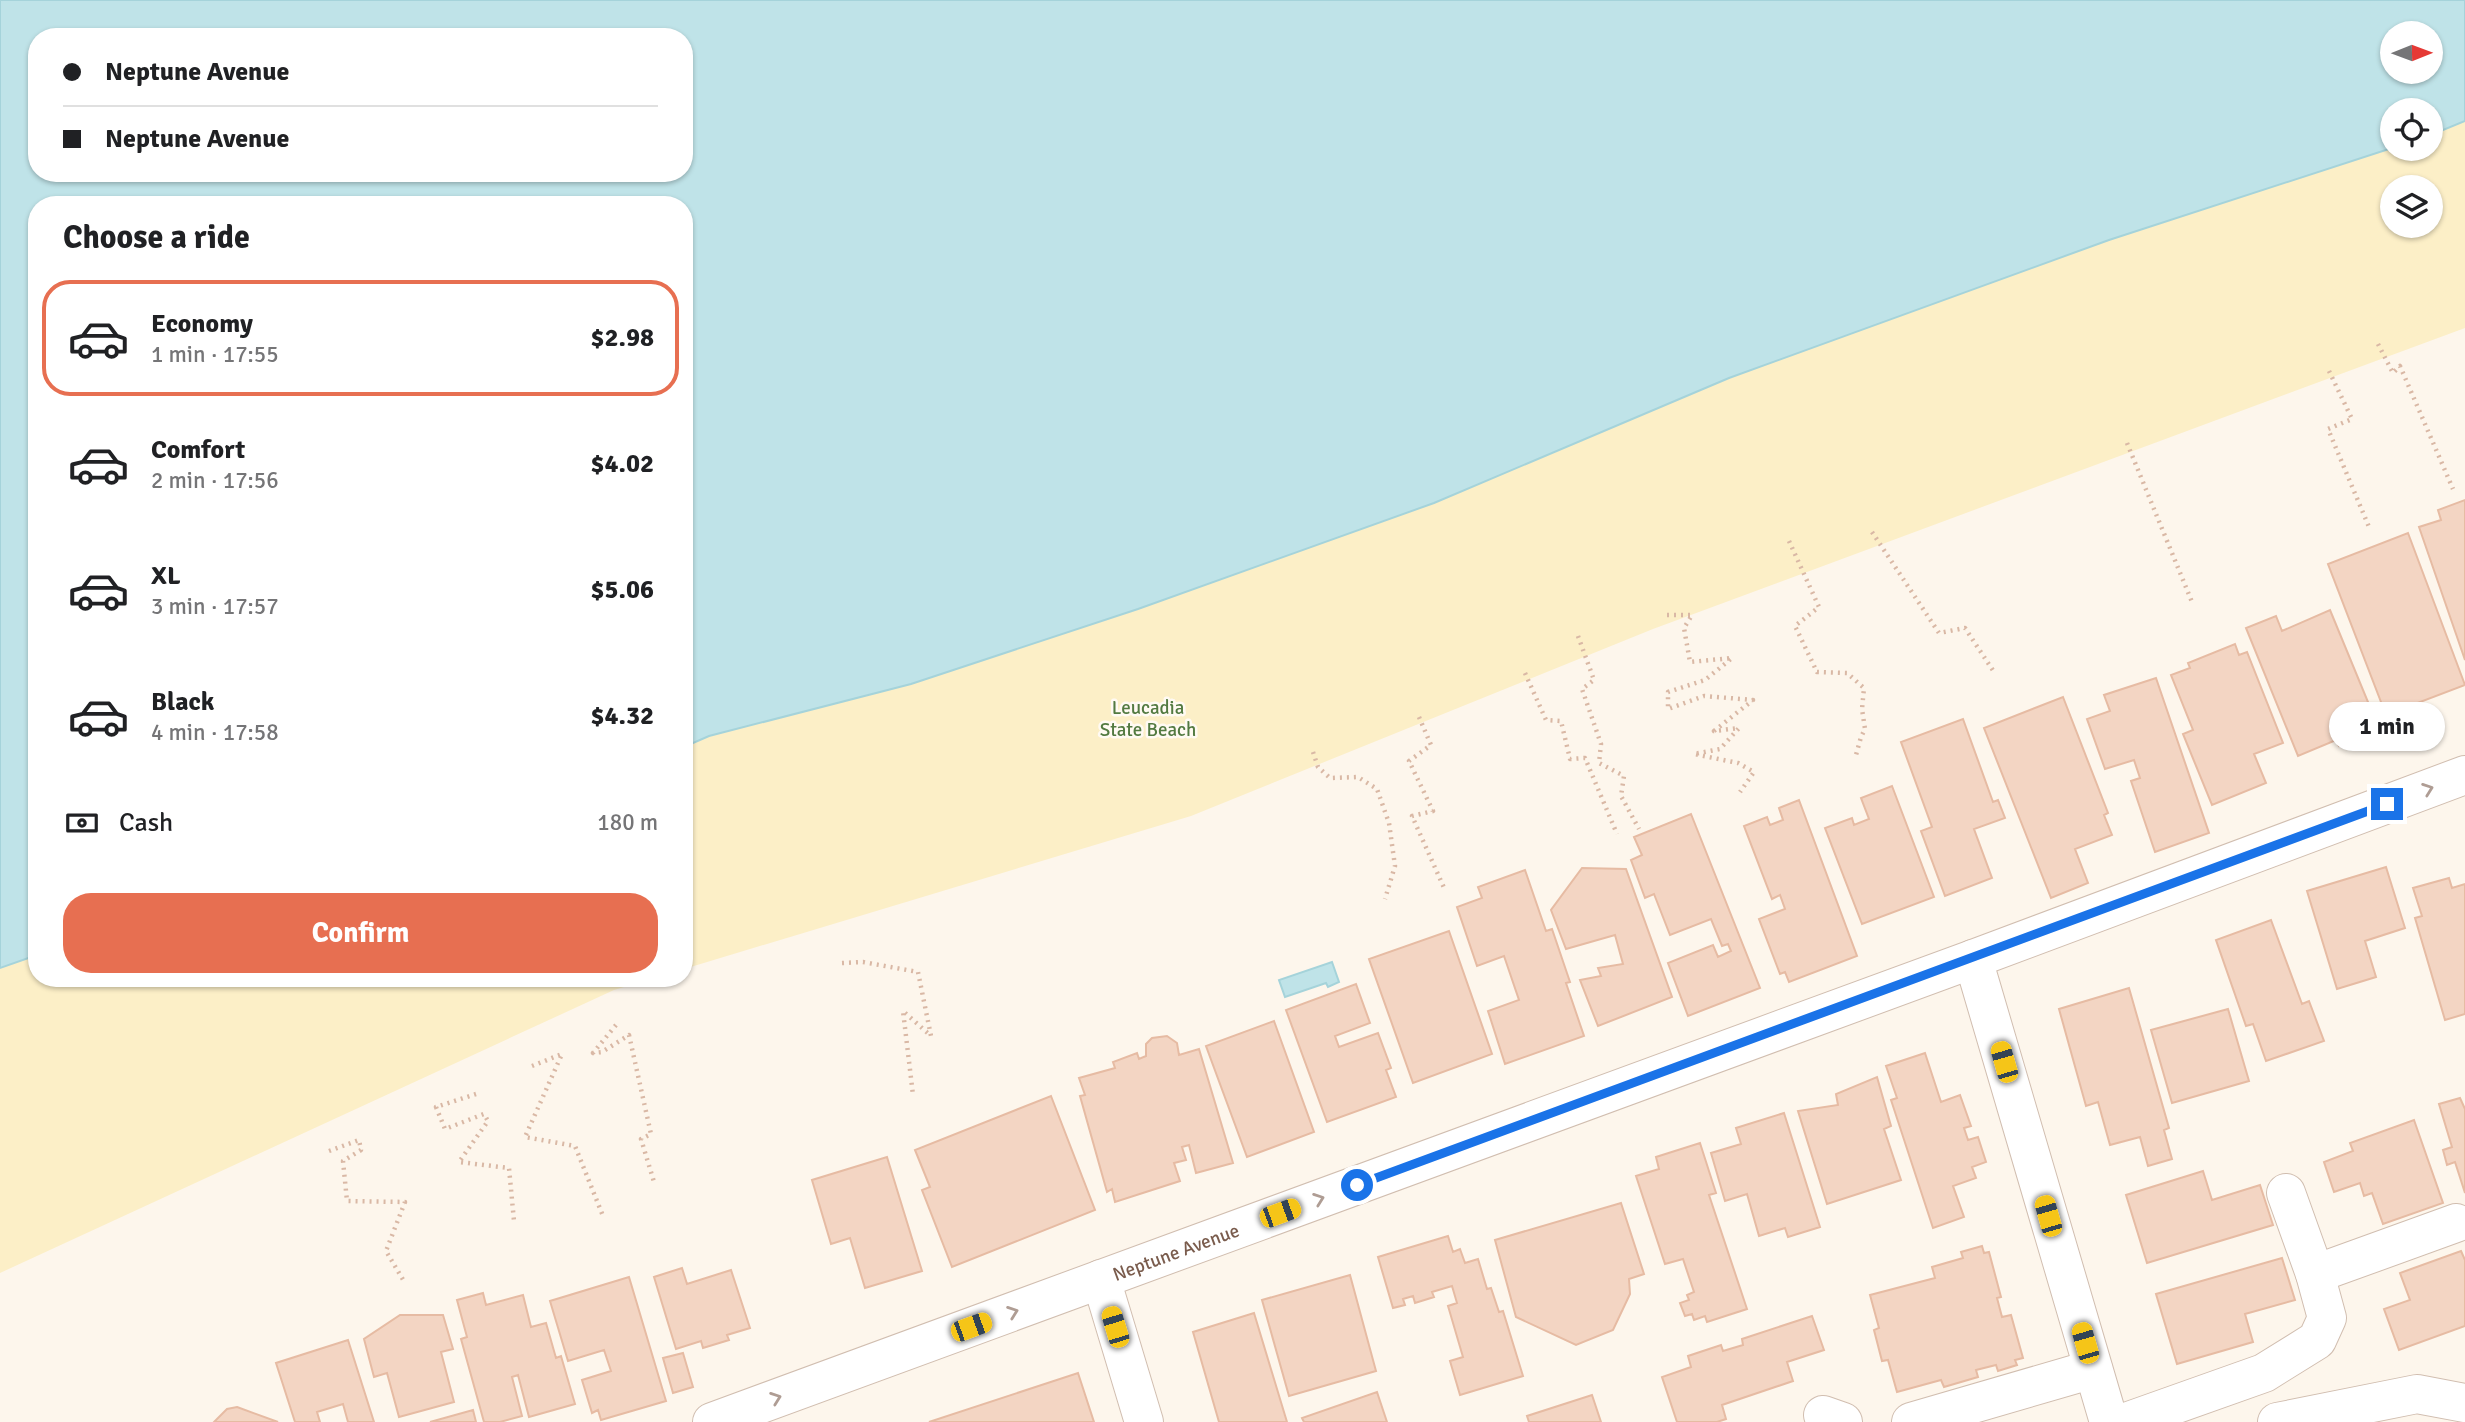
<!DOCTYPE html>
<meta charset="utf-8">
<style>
:root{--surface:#fff;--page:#f2f2f2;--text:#202124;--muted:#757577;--line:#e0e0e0;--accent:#e76f51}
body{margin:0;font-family:Signika,sans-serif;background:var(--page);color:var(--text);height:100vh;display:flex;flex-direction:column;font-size:26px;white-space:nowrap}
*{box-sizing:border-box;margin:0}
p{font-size:23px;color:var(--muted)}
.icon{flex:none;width:38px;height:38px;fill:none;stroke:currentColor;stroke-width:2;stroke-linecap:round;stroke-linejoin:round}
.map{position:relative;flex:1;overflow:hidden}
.sheet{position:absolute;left:28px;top:196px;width:665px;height:791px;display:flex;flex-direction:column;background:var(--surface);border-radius:28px;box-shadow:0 2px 5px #0004}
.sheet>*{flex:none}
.banner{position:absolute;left:28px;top:28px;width:665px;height:154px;border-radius:28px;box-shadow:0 2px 5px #0004;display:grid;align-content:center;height:154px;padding:0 35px;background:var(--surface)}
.needle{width:46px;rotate:89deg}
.fabs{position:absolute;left:2380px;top:21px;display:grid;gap:14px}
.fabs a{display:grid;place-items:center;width:63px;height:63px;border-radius:50%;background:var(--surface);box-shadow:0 2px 5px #0004;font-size:35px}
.end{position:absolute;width:32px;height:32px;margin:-16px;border:9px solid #1a73e8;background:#fff;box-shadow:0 0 0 4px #fff}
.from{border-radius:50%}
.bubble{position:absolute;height:49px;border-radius:24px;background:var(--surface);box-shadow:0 2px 5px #0004;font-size:23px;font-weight:700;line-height:49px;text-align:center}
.car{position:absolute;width:21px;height:42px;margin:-21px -10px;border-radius:9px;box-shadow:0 0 5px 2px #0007;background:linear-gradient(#f5c518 24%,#345 0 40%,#f5c518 0 76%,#345 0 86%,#f5c518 0)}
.banner b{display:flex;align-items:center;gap:24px;height:66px;font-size:26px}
.banner b+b{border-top:2px solid var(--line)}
.banner i{width:18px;height:18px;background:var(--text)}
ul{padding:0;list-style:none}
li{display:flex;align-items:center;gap:21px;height:116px;margin:0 14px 10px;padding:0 21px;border:4px solid transparent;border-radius:28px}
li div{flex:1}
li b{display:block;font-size:26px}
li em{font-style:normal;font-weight:700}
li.selected{border-color:var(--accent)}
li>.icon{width:63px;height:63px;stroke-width:1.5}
h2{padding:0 35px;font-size:32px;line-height:84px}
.pay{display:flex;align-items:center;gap:18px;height:77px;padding:0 35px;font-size:26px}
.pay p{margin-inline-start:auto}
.cta{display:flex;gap:14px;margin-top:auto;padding:14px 35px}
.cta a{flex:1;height:80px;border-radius:28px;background:var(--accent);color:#fff;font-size:28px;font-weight:700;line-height:80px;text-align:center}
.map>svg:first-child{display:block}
.sand{fill:#fcefc7;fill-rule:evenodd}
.water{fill:#bfe3e8;stroke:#a5d3da;stroke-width:2;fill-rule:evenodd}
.building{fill:#f3d5c3;stroke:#e6bba3;stroke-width:2}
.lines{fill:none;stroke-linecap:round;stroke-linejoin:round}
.minor-casing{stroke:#d1beb0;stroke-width:40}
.path{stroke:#d9b8a5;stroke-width:4.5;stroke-dasharray:2 5;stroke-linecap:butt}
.minor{stroke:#fff;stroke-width:38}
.oneway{stroke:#af9d94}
.route{stroke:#1a73e8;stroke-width:9}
.labels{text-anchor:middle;stroke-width:5;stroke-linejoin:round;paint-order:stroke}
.park-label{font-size:19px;fill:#537a41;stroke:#fffaf3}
.street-label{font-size:19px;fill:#7a5c4d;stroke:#fffaf3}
</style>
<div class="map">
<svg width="2465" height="1422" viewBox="0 0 2465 1422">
<rect width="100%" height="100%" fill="#fdf6ec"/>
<path class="sand" d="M 2465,121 L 2465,328 L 1653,629 L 1191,816 L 684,969 L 684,747 L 709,736 L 911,684 L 1138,609 L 1434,503 L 1729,378 L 2109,240 L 2392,148 L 2431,149 L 2431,135 ZM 2392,187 L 2431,187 L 2431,226 L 2392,226 Z
M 37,955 L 37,978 L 654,978 L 614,990 L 0,1273 L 0,968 Z"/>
<path class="water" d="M 0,0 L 2465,0 L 2465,121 L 2431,135 L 2431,110 L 2392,110 L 2392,148 L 2109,240 L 1729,378 L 1434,503 L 1138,609 L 911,684 L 709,736 L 684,747 L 684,205 L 37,205 L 37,955 L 0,968 ZM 2392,33 L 2431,33 L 2431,72 L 2392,72 ZM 37,37 L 684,37 L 684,173 L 37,173 Z
M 1332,962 L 1339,982 L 1328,987 L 1326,983 L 1285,997 L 1279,980 Z"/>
<path class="building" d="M 2465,500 L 2465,660 L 2419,527 L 2441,520 L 2438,510 Z
M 2408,533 L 2465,685 L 2386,715 L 2328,564 Z
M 2330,610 L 2382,736 L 2362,744 L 2360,738 L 2339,746 L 2336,740 L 2298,756 L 2246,628 L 2276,616 L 2282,631 Z
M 2235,644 L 2239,655 L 2247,652 L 2283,743 L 2254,754 L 2266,783 L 2212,805 L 2183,734 L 2193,730 L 2171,675 L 2190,668 L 2188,663 Z
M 2156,678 L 2209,833 L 2155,852 L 2131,781 L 2140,778 L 2134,760 L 2105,769 L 2087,719 L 2110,711 L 2104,695 Z
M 2063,697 L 2108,813 L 2104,815 L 2112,835 L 2075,849 L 2088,883 L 2051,898 L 1984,728 Z
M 1963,719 L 1993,802 L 1998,800 L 2005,818 L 1974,829 L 1992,878 L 1945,896 L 1921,831 L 1932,827 L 1901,742 Z
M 1892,786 L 1934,897 L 1862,924 L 1825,828 L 1852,818 L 1854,825 L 1869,819 L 1861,798 Z
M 1799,800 L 1857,956 L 1789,982 L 1785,972 L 1780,974 L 1759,919 L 1785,909 L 1780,895 L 1772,899 L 1744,826 L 1767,817 L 1770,825 L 1783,820 L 1779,808 Z
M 1691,814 L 1760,988 L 1688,1016 L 1668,963 L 1713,945 L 1718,957 L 1731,951 L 1728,944 L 1722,946 L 1711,919 L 1670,935 L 1654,894 L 1645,898 L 1631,860 L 1642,855 L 1634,837 Z
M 2386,867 L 2405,928 L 2365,941 L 2376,977 L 2337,989 L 2307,891 Z
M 1582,868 L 1626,869 L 1672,997 L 1598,1026 L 1580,980 L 1601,976 L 1598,968 L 1623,964 L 1615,935 L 1566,949 L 1551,910 Z
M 1525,870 L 1546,931 L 1552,929 L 1570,982 L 1566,983 L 1584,1036 L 1505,1064 L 1488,1011 L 1519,1000 L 1504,956 L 1477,966 L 1457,907 L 1482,898 L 1478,887 Z
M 2449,878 L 2452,888 L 2465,884 L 2465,1014 L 2445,1020 L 2415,918 L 2422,916 L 2413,888 Z
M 2271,920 L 2302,1004 L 2309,1001 L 2324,1041 L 2266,1061 L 2253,1024 L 2246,1026 L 2216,940 Z
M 1449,931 L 1492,1054 L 1413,1083 L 1369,959 Z
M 1356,984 L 1370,1023 L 1335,1036 L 1339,1047 L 1378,1033 L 1391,1068 L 1386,1070 L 1396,1097 L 1327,1122 L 1286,1010 Z
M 2129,988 L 2169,1128 L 2164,1130 L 2172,1159 L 2148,1166 L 2140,1137 L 2110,1145 L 2098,1102 L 2086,1106 L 2059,1009 Z
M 2228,1009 L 2249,1081 L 2172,1103 L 2151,1030 Z
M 1274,1021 L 1314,1132 L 1247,1157 L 1206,1046 Z
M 1167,1036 L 1177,1043 L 1179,1055 L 1199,1049 L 1233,1163 L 1196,1173 L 1189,1145 L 1182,1147 L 1186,1160 L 1174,1163 L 1180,1181 L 1115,1202 L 1112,1189 L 1107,1192 L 1080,1096 L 1085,1095 L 1079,1078 L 1115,1068 L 1113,1062 L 1137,1053 L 1139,1059 L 1146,1056 L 1146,1044 L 1152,1038 Z
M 1925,1053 L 1941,1102 L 1960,1095 L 1971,1126 L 1964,1128 L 1968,1140 L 1978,1137 L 1986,1162 L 1972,1167 L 1976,1178 L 1953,1186 L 1964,1217 L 1933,1228 L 1891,1100 L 1897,1098 L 1886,1066 Z
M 1877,1077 L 1891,1126 L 1884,1129 L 1901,1180 L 1827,1204 L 1798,1111 L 1838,1105 L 1836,1094 Z
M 1051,1096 L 1095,1210 L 952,1267 L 922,1190 L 930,1187 L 915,1150 Z
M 2460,1098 L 2465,1109 L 2465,1193 L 2455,1162 L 2447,1165 L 2443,1150 L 2452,1147 L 2439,1104 Z
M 1784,1113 L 1820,1227 L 1788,1237 L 1785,1228 L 1759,1236 L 1747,1194 L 1725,1201 L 1711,1153 L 1741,1144 L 1736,1128 Z
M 2414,1120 L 2443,1203 L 2383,1224 L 2372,1193 L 2364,1196 L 2360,1183 L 2334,1192 L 2324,1162 L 2353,1151 L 2350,1143 Z
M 1700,1143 L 1716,1193 L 1709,1195 L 1747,1309 L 1707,1322 L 1705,1316 L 1694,1320 L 1692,1314 L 1685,1316 L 1680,1303 L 1689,1300 L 1687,1295 L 1694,1292 L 1683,1259 L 1665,1264 L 1636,1176 L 1659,1169 L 1656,1157 Z
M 887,1157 L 922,1271 L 865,1288 L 850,1238 L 831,1244 L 812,1180 Z
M 2203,1171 L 2212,1200 L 2260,1185 L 2273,1225 L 2147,1263 L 2126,1195 Z
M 1621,1203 L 1644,1274 L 1629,1279 L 1630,1294 L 1613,1330 L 1576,1345 L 1516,1317 L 1495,1240 Z
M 1448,1236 L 1453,1252 L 1460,1249 L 1465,1263 L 1478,1259 L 1487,1289 L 1491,1288 L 1499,1312 L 1503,1311 L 1523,1376 L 1460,1395 L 1450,1361 L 1463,1357 L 1448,1306 L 1457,1303 L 1452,1286 L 1432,1292 L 1434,1297 L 1415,1303 L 1413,1296 L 1403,1299 L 1405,1305 L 1393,1308 L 1378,1257 Z
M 1982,1246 L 1984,1253 L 1989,1252 L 2001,1297 L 1997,1298 L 2002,1317 L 2011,1315 L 2023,1358 L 2015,1360 L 2017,1365 L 1998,1371 L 1996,1365 L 1976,1370 L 1978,1377 L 1944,1387 L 1941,1380 L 1897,1392 L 1888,1360 L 1882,1361 L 1874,1330 L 1879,1328 L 1870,1295 L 1935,1278 L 1932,1267 L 1963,1258 L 1961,1252 Z
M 2461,1251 L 2465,1260 L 2465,1326 L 2399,1350 L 2384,1309 L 2410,1300 L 2400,1273 Z
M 2282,1258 L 2295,1300 L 2245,1314 L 2253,1342 L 2177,1364 L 2156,1294 Z
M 682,1268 L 687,1284 L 731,1270 L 750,1328 L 727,1335 L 729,1340 L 703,1348 L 701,1341 L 676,1349 L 654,1277 Z
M 1350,1275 L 1376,1371 L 1289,1396 L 1262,1300 Z
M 629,1277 L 666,1401 L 601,1420 L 598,1410 L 592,1413 L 582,1380 L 611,1371 L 604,1350 L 568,1361 L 550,1301 Z
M 483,1293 L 486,1305 L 523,1295 L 531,1327 L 546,1323 L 556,1358 L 561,1356 L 575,1404 L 529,1417 L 518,1375 L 512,1377 L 522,1416 L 500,1422 L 484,1422 L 461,1339 L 467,1337 L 457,1300 Z
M 1254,1313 L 1287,1422 L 1219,1422 L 1193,1332 Z
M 400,1315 L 443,1315 L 453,1349 L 441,1352 L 454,1402 L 399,1417 L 387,1373 L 374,1377 L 364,1339 Z
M 1812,1316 L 1824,1350 L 1787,1362 L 1793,1381 L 1722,1405 L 1726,1419 L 1717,1422 L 1677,1422 L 1662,1377 L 1691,1367 L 1688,1356 L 1721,1345 L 1723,1351 L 1743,1345 L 1742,1339 Z
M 348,1340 L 374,1422 L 348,1422 L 343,1404 L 317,1412 L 320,1422 L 295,1422 L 276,1363 Z
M 683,1353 L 693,1387 L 673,1393 L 663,1358 Z
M 1078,1373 L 1094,1422 L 929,1422 Z
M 1377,1392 L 1387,1422 L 1304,1422 L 1302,1418 Z
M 1592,1395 L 1601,1422 L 1529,1422 L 1527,1416 Z
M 237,1407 L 278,1422 L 214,1422 L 227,1409 Z
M 473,1410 L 476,1422 L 430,1422 Z"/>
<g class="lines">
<defs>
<g id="minor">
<path d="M 1973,959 L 2109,1422"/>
<path d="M 2315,1274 L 2456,1223"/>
<path d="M 1101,1279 L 1144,1422"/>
<path d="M 1823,1415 L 1843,1422"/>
<path id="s1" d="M 712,1422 L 1973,959 L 2465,775"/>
<path d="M 1911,1422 L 2093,1369"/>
<path d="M 2126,1422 L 2264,1373 L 2317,1340 L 2327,1318 L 2315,1274 L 2286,1193"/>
<path d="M 2277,1422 L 2417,1394 L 2465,1403"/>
</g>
</defs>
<use href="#minor" class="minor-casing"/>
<path class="path" d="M 2378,344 L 2393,373 L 2400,366 L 2453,489
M 2329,371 L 2352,419 L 2328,429 L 2369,527
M 2127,443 L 2192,602
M 1872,532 L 1939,633 L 1965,628 L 1994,672
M 1789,541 L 1819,607 L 1795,626 L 1817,672 L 1847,673 L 1864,688 L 1862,709 L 1865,729 L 1861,737 L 1856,755
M 1667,615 L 1692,615 L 1684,628 L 1690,662 L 1732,658 L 1705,680 L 1668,692 L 1668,709 L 1704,696 L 1753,700 L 1714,731 L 1739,728 L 1720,749 L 1694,754 L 1738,763 L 1754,772 L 1740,792
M 1578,636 L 1594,680 L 1582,689 L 1601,744 L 1599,763 L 1624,776 L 1621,796 L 1639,829
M 1525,673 L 1546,720 L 1561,721 L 1570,759 L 1585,758 L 1617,834
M 1419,717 L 1431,745 L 1409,761 L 1433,811 L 1412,816 L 1445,890
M 1313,752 L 1318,767 L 1330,778 L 1358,777 L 1377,789 L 1389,823 L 1395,866 L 1385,899
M 842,963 L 863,962 L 918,972 L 931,1036 L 903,1011 L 913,1095
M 616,1025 L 593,1053 L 602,1052 L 629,1035 L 651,1134 L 641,1139 L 654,1182
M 532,1066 L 562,1054 L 525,1137 L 575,1146 L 603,1216
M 476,1094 L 436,1107 L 445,1129 L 484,1114 L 488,1121 L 459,1162 L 509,1168 L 514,1221
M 329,1151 L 359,1140 L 361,1150 L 343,1161 L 347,1201 L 405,1202 L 386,1251 L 405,1283"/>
<use href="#minor" class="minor"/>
</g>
<defs><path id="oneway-chevron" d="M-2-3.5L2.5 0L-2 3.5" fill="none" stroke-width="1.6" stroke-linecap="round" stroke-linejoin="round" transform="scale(1.75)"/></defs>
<g class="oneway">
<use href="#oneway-chevron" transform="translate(2428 789) rotate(-20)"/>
<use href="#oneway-chevron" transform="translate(1319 1199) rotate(-20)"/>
<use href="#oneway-chevron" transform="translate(1013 1312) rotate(-20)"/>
<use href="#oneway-chevron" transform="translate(776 1398) rotate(-20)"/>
</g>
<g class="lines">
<path class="route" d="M 1357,1185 L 2387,804"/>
</g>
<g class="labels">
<g class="park-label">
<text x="1148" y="714">Leucadia<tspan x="1148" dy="22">State Beach</tspan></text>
</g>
<g class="street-label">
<text dy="7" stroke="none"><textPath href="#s1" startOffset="494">Neptune Avenue</textPath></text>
</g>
</g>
</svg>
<div class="fabs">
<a><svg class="needle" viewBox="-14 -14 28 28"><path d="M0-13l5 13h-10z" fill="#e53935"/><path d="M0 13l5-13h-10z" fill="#757577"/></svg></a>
<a><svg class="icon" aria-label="locate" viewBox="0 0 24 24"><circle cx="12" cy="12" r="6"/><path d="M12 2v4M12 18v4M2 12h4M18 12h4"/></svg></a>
<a><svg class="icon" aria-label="layers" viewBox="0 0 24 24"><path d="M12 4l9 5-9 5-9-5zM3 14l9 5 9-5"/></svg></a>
</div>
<i class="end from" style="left:1357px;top:1185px"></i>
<i class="end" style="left:2387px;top:804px"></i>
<div class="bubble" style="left:2329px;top:702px;width:116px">1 min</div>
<i class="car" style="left:2004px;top:1062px;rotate:344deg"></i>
<i class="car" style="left:1280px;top:1213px;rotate:70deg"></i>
<i class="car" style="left:2048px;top:1216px;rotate:344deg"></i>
<i class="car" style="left:971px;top:1327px;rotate:70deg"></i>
<i class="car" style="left:1115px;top:1327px;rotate:343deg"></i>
<i class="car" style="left:2085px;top:1343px;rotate:344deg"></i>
<div class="banner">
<b><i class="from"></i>Neptune Avenue</b>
<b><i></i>Neptune Avenue</b>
</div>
<section class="sheet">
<h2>Choose a ride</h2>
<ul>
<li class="selected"><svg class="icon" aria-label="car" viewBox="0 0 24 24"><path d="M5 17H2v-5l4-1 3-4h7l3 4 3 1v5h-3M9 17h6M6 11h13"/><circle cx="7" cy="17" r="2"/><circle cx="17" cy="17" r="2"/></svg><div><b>Economy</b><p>1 min · 17:55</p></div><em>$2.98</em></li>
<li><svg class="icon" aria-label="car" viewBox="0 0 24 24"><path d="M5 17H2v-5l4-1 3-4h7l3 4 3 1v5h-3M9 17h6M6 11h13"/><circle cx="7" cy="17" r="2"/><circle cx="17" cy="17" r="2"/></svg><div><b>Comfort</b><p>2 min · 17:56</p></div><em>$4.02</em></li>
<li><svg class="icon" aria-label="car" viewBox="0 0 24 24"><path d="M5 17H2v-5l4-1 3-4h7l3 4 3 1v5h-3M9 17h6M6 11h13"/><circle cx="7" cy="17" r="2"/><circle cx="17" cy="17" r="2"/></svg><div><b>XL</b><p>3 min · 17:57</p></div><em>$5.06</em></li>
<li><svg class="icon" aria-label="car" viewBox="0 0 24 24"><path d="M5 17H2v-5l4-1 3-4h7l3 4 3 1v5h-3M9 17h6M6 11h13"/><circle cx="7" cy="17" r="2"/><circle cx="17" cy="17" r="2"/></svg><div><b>Black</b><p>4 min · 17:58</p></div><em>$4.32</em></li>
</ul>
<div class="pay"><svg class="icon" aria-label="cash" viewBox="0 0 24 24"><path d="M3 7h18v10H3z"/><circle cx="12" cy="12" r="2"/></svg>Cash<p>180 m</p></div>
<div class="cta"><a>Confirm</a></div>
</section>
</div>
